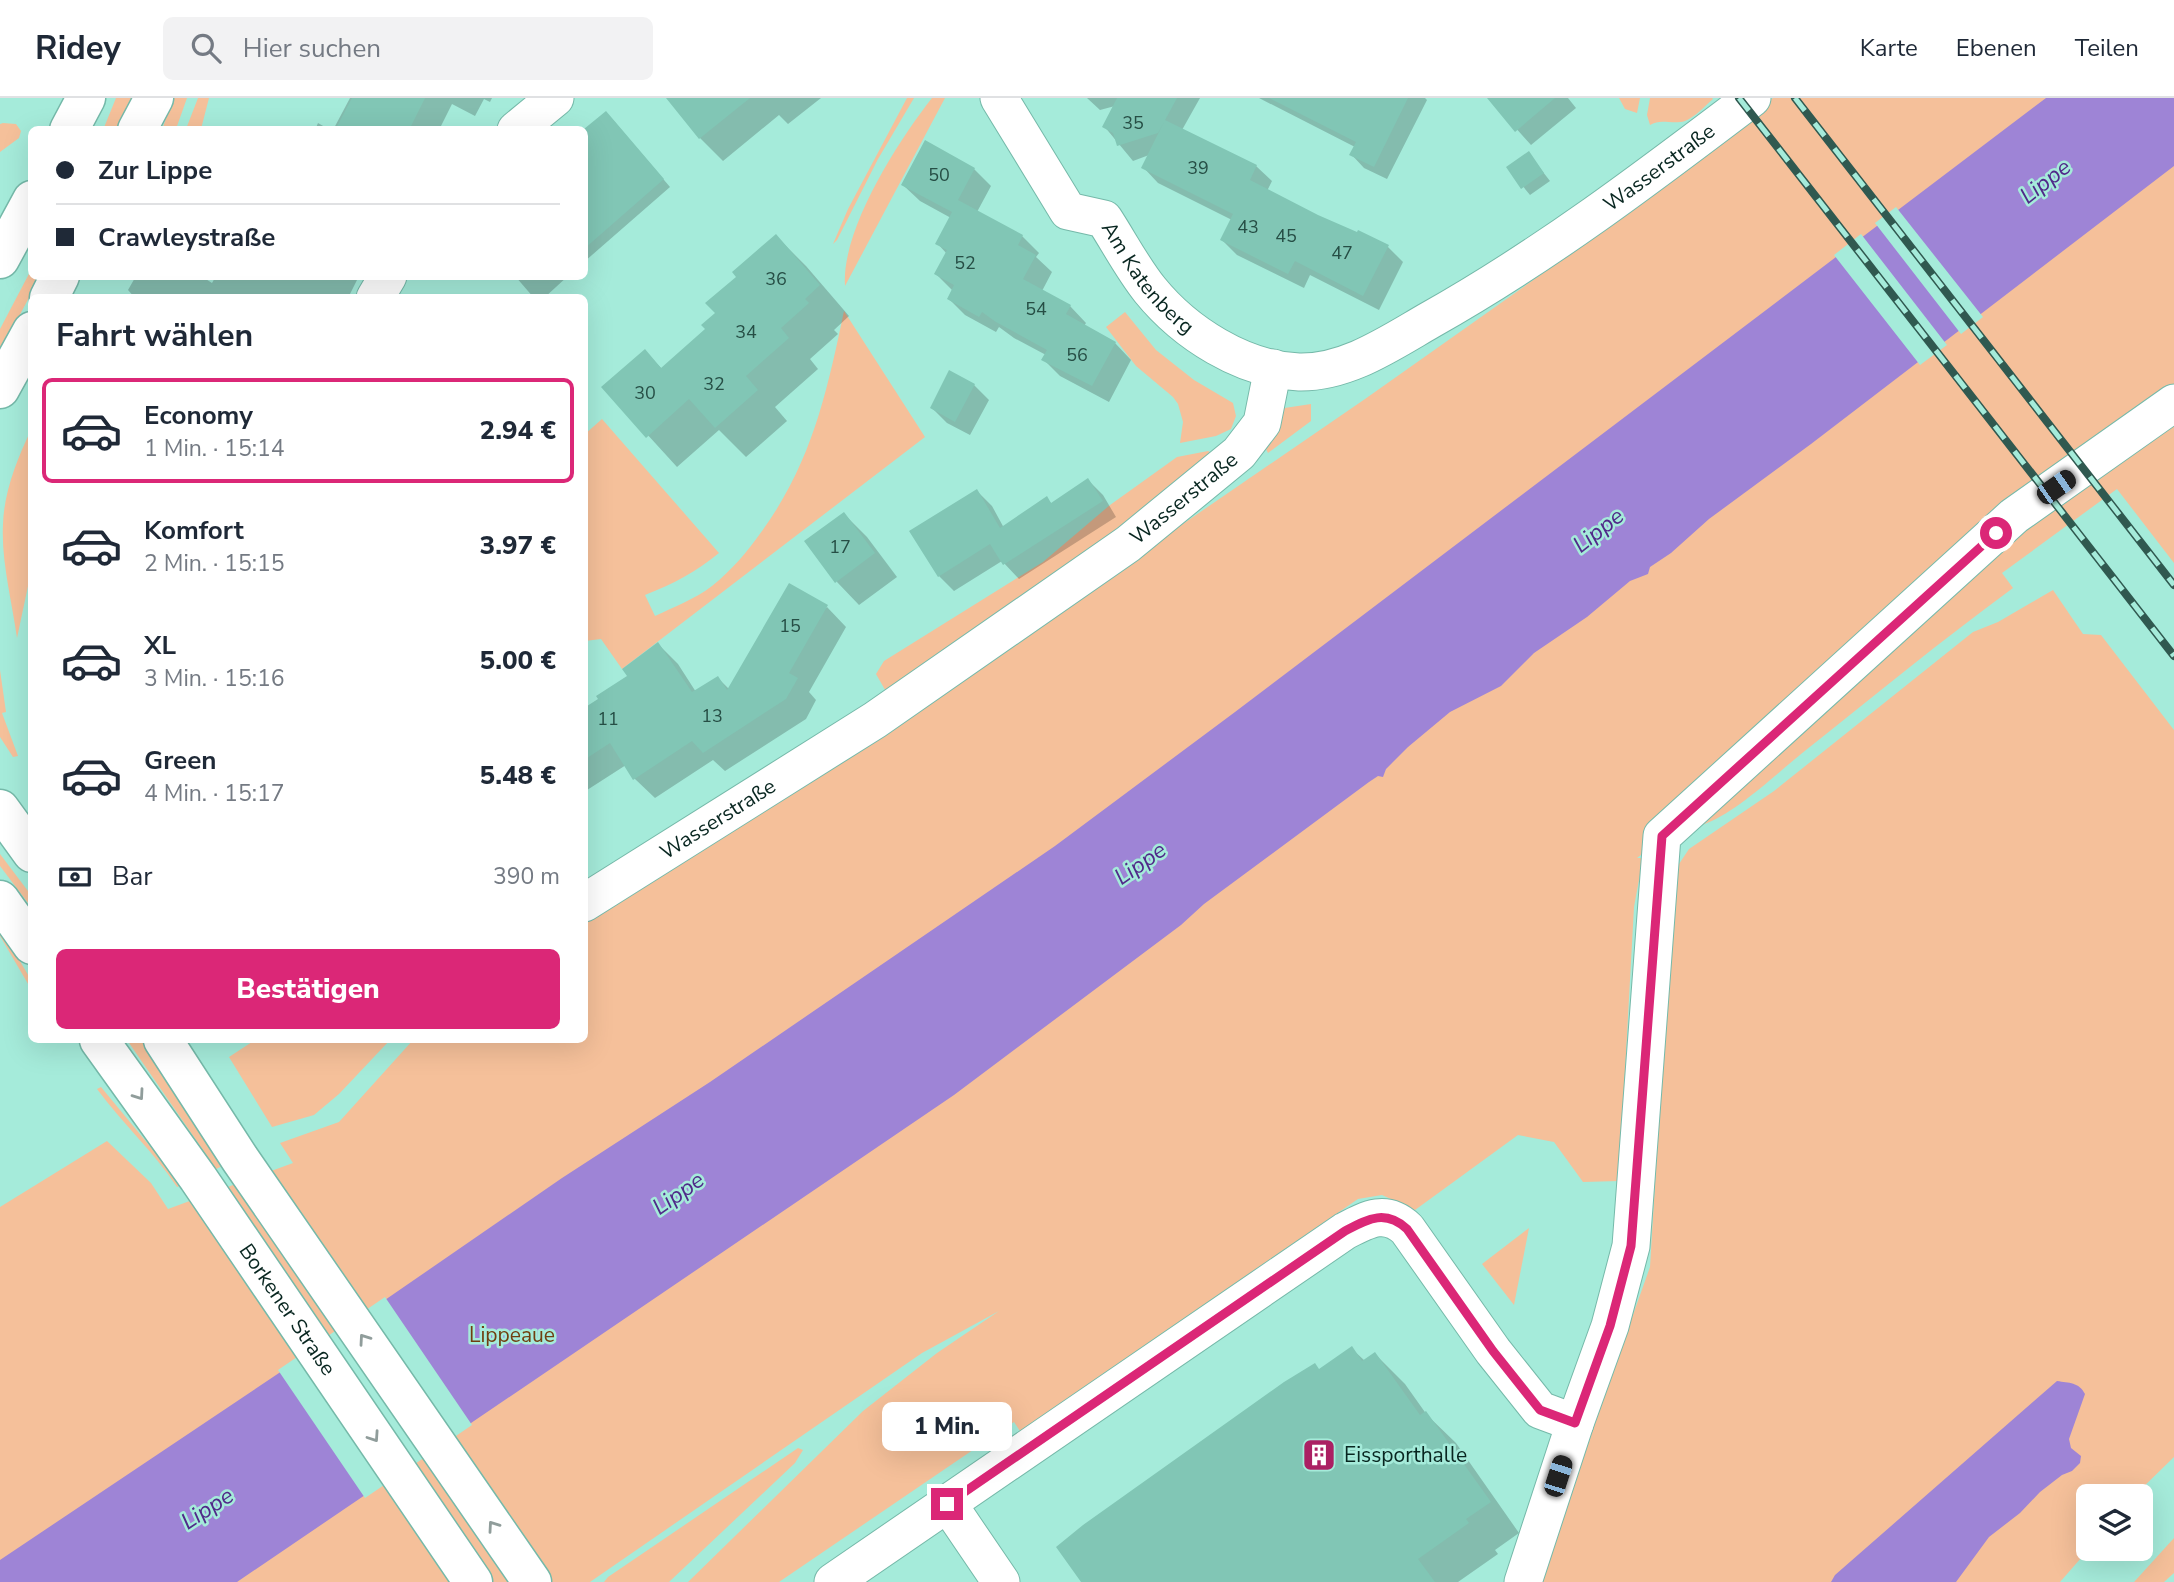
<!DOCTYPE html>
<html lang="de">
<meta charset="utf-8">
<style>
:root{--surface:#fff;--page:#f2f2f3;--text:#1f2937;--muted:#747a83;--line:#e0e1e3;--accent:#db2777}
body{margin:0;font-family:"Nunito Sans",sans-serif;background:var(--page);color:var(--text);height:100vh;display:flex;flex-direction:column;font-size:26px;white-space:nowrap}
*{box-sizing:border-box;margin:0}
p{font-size:23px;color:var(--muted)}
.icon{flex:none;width:38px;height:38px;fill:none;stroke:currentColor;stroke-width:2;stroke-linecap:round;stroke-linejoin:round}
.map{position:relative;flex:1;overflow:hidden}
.side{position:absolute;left:28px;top:196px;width:560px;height:749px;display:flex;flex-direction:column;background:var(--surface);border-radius:10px;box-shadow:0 7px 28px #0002}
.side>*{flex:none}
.top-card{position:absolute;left:28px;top:28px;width:560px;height:154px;border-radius:10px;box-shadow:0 7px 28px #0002;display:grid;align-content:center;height:154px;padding:0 28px;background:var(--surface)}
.tools{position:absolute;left:2076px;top:1386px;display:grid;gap:14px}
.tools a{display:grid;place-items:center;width:77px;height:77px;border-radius:10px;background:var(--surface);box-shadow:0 7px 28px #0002;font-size:35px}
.end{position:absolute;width:32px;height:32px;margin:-16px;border:9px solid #db2777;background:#fff;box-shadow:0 0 0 4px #fff}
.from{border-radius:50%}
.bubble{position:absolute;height:49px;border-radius:10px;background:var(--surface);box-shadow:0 7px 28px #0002;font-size:23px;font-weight:800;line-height:49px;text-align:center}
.car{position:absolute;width:21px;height:42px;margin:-21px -10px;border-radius:9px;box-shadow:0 0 5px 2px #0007;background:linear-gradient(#222 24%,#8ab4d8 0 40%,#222 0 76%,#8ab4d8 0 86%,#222 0)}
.top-card b{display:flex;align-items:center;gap:24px;height:66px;font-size:26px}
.top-card b+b{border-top:2px solid var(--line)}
.top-card i{width:18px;height:18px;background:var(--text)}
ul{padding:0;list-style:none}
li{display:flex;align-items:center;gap:21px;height:105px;margin:0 14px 10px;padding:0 14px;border:4px solid transparent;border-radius:10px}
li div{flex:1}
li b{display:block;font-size:26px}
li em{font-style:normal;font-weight:800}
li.active{border-color:var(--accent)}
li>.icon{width:63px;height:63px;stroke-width:1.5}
h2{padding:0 28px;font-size:32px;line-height:84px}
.pay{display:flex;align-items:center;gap:18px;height:77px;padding:0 28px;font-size:26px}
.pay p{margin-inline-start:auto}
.primary-button{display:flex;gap:14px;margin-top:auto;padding:14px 28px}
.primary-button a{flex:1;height:80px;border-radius:10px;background:var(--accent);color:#fff;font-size:28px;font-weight:800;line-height:80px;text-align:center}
header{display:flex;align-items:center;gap:42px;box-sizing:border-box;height:98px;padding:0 35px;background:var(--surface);border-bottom:2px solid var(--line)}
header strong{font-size:33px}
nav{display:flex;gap:38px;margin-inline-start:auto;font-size:24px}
.search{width:490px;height:63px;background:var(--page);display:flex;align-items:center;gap:18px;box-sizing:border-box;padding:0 24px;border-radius:10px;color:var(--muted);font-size:26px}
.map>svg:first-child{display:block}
.green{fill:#f5c09a}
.water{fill:#9e84d6}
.pier{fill:#a5ebda}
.shadow{fill:#0003}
.building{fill:#81c6b5}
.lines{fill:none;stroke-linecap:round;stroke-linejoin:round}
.minor-casing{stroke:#75b9a9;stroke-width:39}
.secondary-casing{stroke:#75b9a9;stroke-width:41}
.primary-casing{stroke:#75b9a9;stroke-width:41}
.minor{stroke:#fff;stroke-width:37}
.secondary{stroke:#fff;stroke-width:38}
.primary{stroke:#fff;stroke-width:38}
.rail-casing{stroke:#305950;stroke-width:8}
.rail{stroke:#a5ebda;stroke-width:5;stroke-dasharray:16;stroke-linecap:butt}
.oneway{stroke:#909d9b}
.route{stroke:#db2777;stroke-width:9}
.labels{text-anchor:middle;stroke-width:5;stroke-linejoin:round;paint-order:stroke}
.number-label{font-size:18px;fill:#264e45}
.street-label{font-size:21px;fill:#082620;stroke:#a5ebda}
.park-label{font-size:21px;fill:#703e10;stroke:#a5ebda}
.poi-label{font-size:21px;fill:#082620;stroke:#a5ebda;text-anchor:start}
.water-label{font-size:23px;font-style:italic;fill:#502989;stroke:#a5ebda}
</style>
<header>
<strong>Ridey</strong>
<div class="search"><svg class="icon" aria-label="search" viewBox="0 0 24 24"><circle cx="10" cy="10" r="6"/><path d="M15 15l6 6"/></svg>Hier suchen</div>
<nav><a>Karte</a><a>Ebenen</a><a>Teilen</a></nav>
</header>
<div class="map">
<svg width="2174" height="1484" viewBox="0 0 2174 1484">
<rect width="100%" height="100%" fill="#a5ebda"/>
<path class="green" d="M 116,0 L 134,0 L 117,31 L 103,32 Z
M 173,0 L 187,0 L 176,31 L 162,32 Z
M 198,0 L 209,0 L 201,31 L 186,31 Z
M 907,0 L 914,0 L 878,61 L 837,142 L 833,146 L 848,111 Z
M 932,0 L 945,0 L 845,188 C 841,132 898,43 932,0 Z
M 1619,0 L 1640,0 L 1637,15 L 1625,11 Z
M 1650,0 L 1712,0 L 1713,1 C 1705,8 1695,19 1685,23 C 1672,27 1661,20 1650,27 L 1647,17 Z
M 1773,0 L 2174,0 L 2174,465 L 2117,391 L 2002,475 L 2013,490 C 1942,542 1874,598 1806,652 C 1777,675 1735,716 1702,727 L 1717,710 L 1659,743 L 1637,760 L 1643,760 L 1634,809 L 1619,1083 L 1583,1084 L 1554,1044 L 1518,1037 L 1415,1112 L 1382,1097 L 1358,1101 L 1020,1333 L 1014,1324 L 779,1484 L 688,1484 L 863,1313 L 937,1255 L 999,1213 L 922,1255 L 590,1484 L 0,1484 L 0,1109 L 107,1043 L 151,1085 L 168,1111 L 293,1065 L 280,1045 L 339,1024 L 413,942 L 584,942 L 585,827 L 604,809 L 871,640 L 1365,301 L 1655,96 L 1692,60 Z
M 3,25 L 16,26 L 21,33 L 19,40 L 0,54 L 0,26 Z
M 31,172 L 32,178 L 40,179 L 0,254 L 0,231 Z
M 844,213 L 925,339 L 622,571 L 601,541 L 585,543 L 585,336 L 602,321 L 719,455 C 696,474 673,486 645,497 L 655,518 C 674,509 695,501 712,488 C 732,472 747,454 762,433 C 812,364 827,294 844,213 Z
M 1125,214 L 1156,252 L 1194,282 L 1233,305 L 1236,318 L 1231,331 L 1216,338 L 1180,345 L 1183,324 L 1178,306 L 1173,299 L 1136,268 L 1106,229 Z
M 1311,306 L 1311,323 L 1268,355 L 1264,347 L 1278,311 Z
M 31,332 L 31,474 L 17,540 C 12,503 1,463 3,426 C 4,394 17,361 31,332 Z
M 1208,353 L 1212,355 L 1213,362 L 888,597 L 876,576 L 884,563 L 1043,464 L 1110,407 L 1177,359 Z
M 2053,492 L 2083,536 L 2101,537 L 2174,632 L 2174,1359 L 2134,1398 L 2088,1398 L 2089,1451 L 2060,1484 L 1538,1484 L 1650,1169 L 1673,787 L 1679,766 L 1689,751 L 1774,693 L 1973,534 L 1998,524 Z
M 0,572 L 6,614 L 2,615 L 18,658 L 13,659 L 0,639 Z
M 0,756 L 31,797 L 31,809 L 0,768 Z
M 0,829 L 31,882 L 31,891 L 0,838 Z
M 127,942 L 141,942 L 227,1066 L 216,1071 Z
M 255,942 L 390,942 L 339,996 L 314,1017 L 272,1029 L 229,959 Z
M 101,989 L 182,1087 L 177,1089 C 154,1054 122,1025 97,991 Z
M 1529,1130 L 1514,1207 L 1482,1166 Z
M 798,1350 L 803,1352 L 795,1365 L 669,1484 L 604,1484 L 608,1479 Z
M 2174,1440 L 2174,1475 L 2164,1484 L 2134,1484 Z"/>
<path class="water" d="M 2046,0 L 2174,0 L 2174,68 L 1811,346 L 1709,421 L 1671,455 L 1650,469 L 1648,476 L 1630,483 L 1587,519 L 1534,555 L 1501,588 L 1450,614 L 1408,649 L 1386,671 L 1383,679 L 1378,678 L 1369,684 L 1204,806 L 1181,827 L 954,997 L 237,1484 L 0,1484 L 0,1462 L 279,1275 L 562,1080 L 710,984 L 1055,748 L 1235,614 Z
M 2057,1283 C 2069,1285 2079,1284 2085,1296 L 2069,1341 L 2071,1350 L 2081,1358 L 2080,1365 L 2072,1373 L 2062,1377 L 2040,1394 L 2020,1415 L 1989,1439 L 1956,1484 L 1831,1484 L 1835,1477 Z"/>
<path class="pier" d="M 1896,109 L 1983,219 L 1961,236 L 1875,125 Z
M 1861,136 L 1947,247 L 1920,267 L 1834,157 Z
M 385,1199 L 472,1327 L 365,1400 L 278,1272 Z"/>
<path class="shadow" d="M 350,0 L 492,0 L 490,4 L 484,1 L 475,18 L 452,6 L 439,32 L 333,32 Z
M 668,0 L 821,0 L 788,26 L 779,17 L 723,63 L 700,40 Z
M 1087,0 L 1200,0 L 1182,32 L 1256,68 L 1272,83 L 1267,93 L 1318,118 L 1388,149 L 1403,164 L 1379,212 L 1310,177 L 1304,190 L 1237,157 L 1222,142 L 1232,122 L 1158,85 L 1143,69 L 1149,57 L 1133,63 L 1104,28 L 1115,8 L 1100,12 Z
M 1259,0 L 1425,0 L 1427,2 L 1387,81 L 1364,70 L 1351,56 L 1355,49 Z
M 1489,0 L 1568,0 L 1576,10 L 1531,47 Z
M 613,22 L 670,89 L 584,164 L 584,33 Z
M 318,25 L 330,32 L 315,32 Z
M 1529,56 L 1550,83 L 1530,97 L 1508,70 Z
M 974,71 L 991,88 L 977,114 L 1022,138 L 1039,155 L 1036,159 L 1052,174 L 1042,193 L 1070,208 L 1086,225 L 1084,228 L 1115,245 L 1131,262 L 1109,304 L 1060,278 L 1043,261 L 1046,257 L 1014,240 L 999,229 L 996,234 L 965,217 L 949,201 L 953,193 L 936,176 L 947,156 L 937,145 L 951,120 L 920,103 L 903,87 Z
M 776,138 L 806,168 L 849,218 L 834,232 L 838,236 L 810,261 L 818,271 L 775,309 L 787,323 L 746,359 L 719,332 L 677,369 L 604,289 L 645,253 L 662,271 L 707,232 L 738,179 Z
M 136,178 L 201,178 L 212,185 L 216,178 L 359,178 L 348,200 L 135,200 L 128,192 Z
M 515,178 L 568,178 L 544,200 L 534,200 Z
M 974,287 L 989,302 L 970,337 L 947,325 L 932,310 Z
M 1088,382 L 1103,397 L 1116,419 L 1019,481 L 1002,463 L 954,493 L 939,478 L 977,393 L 992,408 L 1004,430 L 1047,401 L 1052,406 Z
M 844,416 L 867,439 L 897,479 L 859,507 L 837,484 Z
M 827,509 L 846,529 L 809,594 L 816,602 L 806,621 L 725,673 L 713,662 L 655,700 L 635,681 L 626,667 L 584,694 L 584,612 L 629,579 L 658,546 L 678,566 L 696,594 L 718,580 L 730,592 Z
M 1351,1250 L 1365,1263 L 1375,1256 L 1405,1286 L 1427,1317 L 1456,1345 L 1519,1435 L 1495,1452 L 1498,1456 L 1458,1484 L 1083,1484 L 1320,1272 Z"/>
<path class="building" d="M 352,0 L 425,0 L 409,32 L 335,32 Z
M 666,0 L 750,0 L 699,41 Z
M 1117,0 L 1177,0 L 1158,35 L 1117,48 L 1113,35 L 1102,29 Z
M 1269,0 L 1408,0 L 1374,69 L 1349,57 L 1356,44 Z
M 1487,0 L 1555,0 L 1515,34 Z
M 606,13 L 664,81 L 584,151 L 584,31 Z
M 1165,22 L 1257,67 L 1250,82 L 1318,117 L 1357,134 L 1358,132 L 1389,147 L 1363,198 L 1295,163 L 1288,176 L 1220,142 L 1233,116 L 1141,70 Z
M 925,42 L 975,70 L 958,102 L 1023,137 L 1018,147 L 1036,157 L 1023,181 L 1071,207 L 1066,216 L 1116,244 L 1092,288 L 1041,262 L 1047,252 L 996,224 L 982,214 L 979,219 L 947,201 L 954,187 L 934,176 L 947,152 L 935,146 L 952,114 L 901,87 Z
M 1529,53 L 1544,75 L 1521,91 L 1506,69 Z
M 776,136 L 820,187 L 805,201 L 809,205 L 781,230 L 789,240 L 746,278 L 758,292 L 715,330 L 689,301 L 646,340 L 601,289 L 645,251 L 661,270 L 705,231 L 701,227 L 715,215 L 705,205 L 736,179 L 732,174 Z
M 949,272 L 975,286 L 955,324 L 930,310 Z
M 1088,380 L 1103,403 L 1003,467 L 990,446 L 938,479 L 909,433 L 977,391 L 1000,430 L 1047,398 L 1051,405 Z
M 844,414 L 875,455 L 835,485 L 804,443 Z
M 789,485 L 828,507 L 789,575 L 798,580 L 786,601 L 703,655 L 692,643 L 633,682 L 610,645 L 584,662 L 584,610 L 598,601 L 596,598 L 627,578 L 622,571 L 658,544 L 692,594 L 718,578 L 727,592 Z
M 1352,1248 L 1362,1263 L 1375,1254 L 1420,1317 L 1426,1313 L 1491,1404 L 1466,1421 L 1469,1425 L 1418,1461 L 1435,1484 L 1081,1484 L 1056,1449 L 1083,1427 L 1284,1284 L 1315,1265 L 1319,1271 Z"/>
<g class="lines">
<defs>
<g id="minor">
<path id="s1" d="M 999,0 L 1068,113 L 1104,121 C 1119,144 1133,171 1150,192 C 1185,235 1243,272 1299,274 C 1347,275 1390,245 1430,222 C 1544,158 1648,79 1752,0"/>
<path d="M 516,32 L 555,0"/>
<path d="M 375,200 L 388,178"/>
<path id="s2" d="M 584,805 L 875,622 L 1128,446 L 1239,355 L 1262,325 L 1273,270"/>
<path d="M 948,1406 L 1001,1484"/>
<path d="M 833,1484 L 1345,1133 C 1368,1121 1386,1111 1407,1131 L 1493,1253 L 1540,1312 L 1575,1325"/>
<path d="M 1523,1484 L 1575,1325 L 1610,1228 L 1631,1148 L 1662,738 L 2014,418 L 2174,305"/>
</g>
<path id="secondary" d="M 69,32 L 86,0
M 137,32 L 154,0
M 0,161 L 32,102
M 49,200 L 60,178
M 0,291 L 32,233"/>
<g id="primary">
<path d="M 0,711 L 32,755"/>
<path d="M 0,802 L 32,847"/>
<path id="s3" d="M 99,942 L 198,1080 L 473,1484"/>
<path d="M 163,942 L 240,1061 L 532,1484"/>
</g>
</defs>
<use href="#minor" class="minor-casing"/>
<use href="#secondary" class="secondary-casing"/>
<use href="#primary" class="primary-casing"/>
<use href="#minor" class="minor"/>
<use href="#secondary" class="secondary"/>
<use href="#primary" class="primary"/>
<defs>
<path id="rail" d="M 1739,0 L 2174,558
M 1795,0 L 2174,487"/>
</defs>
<use href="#rail" class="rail-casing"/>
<use href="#rail" class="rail"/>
</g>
<defs><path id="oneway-chevron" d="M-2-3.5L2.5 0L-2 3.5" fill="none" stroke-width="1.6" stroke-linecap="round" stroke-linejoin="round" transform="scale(1.75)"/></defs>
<g class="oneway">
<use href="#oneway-chevron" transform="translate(139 997) rotate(55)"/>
<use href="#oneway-chevron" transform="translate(364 1241) rotate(-125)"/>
<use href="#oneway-chevron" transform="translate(374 1339) rotate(56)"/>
<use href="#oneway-chevron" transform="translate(493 1428) rotate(-125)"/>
</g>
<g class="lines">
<path class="route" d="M 947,1406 L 1345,1133 C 1368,1121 1385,1111 1407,1131 L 1493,1253 L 1540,1312 L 1575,1325 L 1610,1228 L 1631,1148 L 1662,738 L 1996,435"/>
</g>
<defs>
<symbol id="building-square" viewBox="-11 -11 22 22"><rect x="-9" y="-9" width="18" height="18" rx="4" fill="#ab2063" stroke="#a5ebda"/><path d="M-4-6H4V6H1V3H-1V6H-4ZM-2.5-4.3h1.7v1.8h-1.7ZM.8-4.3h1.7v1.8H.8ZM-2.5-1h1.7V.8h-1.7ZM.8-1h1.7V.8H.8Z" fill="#fff"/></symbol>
</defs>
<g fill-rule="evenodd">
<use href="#building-square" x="1300" y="1338" width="38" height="38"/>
</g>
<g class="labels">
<g class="number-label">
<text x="1133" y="31">35</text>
<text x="1198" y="76">39</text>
<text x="939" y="83">50</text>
<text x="1248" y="135">43</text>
<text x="1286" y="144">45</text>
<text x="1342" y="161">47</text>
<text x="965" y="171">52</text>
<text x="776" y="187">36</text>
<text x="1036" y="217">54</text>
<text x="746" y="240">34</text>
<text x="1077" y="263">56</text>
<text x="714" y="292">32</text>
<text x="645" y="301">30</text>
<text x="840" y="455">17</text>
<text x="790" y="534">15</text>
<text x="712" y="624">13</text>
<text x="608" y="627">11</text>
</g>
<g class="street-label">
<text dy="7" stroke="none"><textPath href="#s1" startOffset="847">Wasserstraße</textPath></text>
<text dy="7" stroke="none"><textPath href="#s1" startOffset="243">Am Katenberg</textPath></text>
<text dy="7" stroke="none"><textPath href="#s2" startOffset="724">Wasserstraße</textPath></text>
<text dy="7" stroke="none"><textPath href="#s2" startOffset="158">Wasserstraße</textPath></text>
<text dy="7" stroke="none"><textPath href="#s3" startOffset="329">Borkener Straße</textPath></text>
</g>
<g class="park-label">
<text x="512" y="1244">Lippeaue</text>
</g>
<g class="poi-label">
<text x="1344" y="1364">Eissporthalle</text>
</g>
<g class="water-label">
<text transform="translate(2045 83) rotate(-38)" y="8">Lippe</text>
<text transform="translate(1598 432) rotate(-38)" y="8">Lippe</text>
<text transform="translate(1140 765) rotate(-35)" y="8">Lippe</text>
<text transform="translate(678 1095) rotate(-35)" y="8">Lippe</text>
<text transform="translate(207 1410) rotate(-33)" y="8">Lippe</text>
</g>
</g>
</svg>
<div class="tools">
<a><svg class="icon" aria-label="layers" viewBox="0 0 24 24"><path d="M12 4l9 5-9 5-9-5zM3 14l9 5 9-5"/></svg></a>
</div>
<i class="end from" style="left:1996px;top:435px"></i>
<i class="end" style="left:947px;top:1406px"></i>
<div class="bubble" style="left:882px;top:1304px;width:130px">1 Min.</div>
<i class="car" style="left:2056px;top:389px;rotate:55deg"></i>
<i class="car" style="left:1558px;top:1378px;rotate:18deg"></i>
<div class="top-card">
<b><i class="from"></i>Zur Lippe</b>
<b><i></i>Crawleystraße</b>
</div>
<section class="side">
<h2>Fahrt wählen</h2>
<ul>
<li class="active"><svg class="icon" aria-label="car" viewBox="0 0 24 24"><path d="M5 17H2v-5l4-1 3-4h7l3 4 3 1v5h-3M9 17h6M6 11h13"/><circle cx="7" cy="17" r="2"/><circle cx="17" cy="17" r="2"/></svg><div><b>Economy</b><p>1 Min. · 15:14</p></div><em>2.94 €</em></li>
<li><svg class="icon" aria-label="car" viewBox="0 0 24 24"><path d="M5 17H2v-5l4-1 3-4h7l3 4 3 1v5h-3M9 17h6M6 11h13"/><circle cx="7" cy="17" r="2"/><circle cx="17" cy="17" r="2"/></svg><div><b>Komfort</b><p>2 Min. · 15:15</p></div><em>3.97 €</em></li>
<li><svg class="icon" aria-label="car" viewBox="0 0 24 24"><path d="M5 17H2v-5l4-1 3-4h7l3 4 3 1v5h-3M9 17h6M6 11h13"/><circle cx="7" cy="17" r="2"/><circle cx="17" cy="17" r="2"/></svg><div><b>XL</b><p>3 Min. · 15:16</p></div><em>5.00 €</em></li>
<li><svg class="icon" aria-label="car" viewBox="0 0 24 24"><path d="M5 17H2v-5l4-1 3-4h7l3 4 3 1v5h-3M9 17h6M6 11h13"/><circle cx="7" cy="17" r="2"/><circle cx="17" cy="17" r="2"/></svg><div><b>Green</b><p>4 Min. · 15:17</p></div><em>5.48 €</em></li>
</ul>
<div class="pay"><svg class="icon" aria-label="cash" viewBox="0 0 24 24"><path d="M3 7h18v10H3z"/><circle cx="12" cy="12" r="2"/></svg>Bar<p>390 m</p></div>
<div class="primary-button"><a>Bestätigen</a></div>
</section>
</div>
